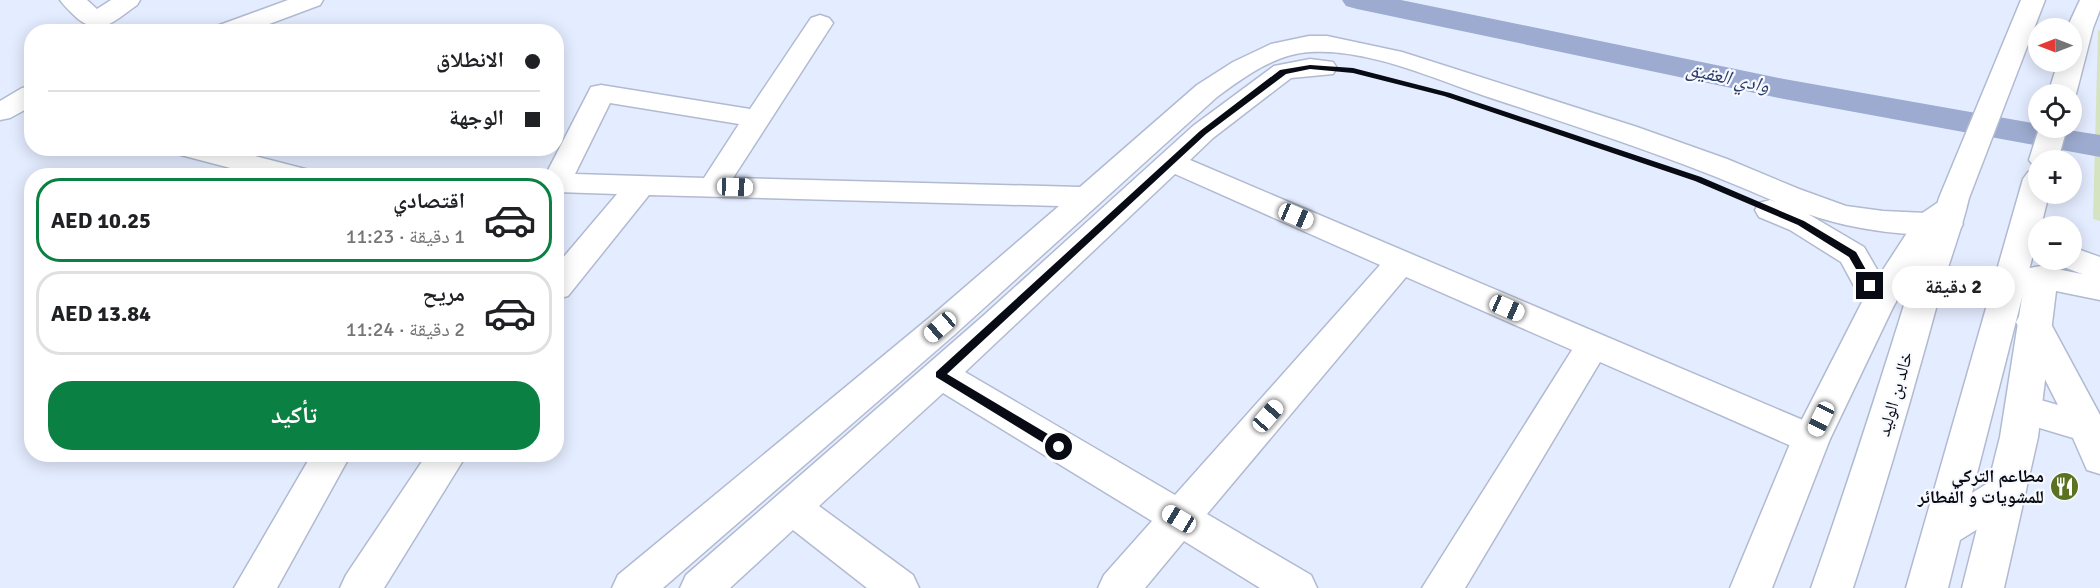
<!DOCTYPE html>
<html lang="ar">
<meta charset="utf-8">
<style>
:root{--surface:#fff;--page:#f2f2f2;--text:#202124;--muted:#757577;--line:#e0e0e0;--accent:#0b8043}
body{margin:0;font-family:Signika,"Noto Naskh Arabic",sans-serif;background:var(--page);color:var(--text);direction:rtl;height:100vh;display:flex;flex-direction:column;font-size:22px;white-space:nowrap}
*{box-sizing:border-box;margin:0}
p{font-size:20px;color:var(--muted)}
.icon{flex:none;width:33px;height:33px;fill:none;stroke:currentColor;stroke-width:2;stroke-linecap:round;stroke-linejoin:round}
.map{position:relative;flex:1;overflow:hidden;direction:ltr}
.details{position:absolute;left:24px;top:168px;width:540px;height:294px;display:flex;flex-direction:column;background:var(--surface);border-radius:24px;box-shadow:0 3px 15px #0003;direction:rtl}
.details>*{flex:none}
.banner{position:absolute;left:24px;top:24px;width:540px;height:132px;border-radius:24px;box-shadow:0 3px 15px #0003;direction:rtl;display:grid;align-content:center;height:132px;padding:0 24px;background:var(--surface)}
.needle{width:39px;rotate:270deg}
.controls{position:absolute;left:2028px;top:18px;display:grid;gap:12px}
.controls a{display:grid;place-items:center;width:54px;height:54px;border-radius:50%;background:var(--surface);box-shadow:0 3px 15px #0003;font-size:30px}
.end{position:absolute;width:27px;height:27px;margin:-14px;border:8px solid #080b13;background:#fff;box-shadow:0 0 0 3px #fff}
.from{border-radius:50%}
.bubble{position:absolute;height:42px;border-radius:21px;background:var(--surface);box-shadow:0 3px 15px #0003;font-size:20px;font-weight:800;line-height:42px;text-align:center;direction:rtl}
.car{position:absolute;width:18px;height:36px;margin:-18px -9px;border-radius:8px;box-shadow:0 0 4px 2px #0007;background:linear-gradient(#fff 24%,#345 0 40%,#fff 0 76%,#345 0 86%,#fff 0)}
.banner b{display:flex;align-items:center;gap:21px;height:57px;font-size:22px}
.banner b+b{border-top:2px solid var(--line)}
.banner i{width:15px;height:15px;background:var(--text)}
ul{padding:10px 0 0;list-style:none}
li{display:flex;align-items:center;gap:18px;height:84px;margin:0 12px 9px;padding:0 12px;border:3px solid var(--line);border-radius:24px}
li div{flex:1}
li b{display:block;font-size:22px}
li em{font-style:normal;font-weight:800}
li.on{border-color:var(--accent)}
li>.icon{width:54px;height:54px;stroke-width:1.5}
.action{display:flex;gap:12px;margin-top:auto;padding:12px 24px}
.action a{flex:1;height:69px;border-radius:24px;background:var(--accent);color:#fff;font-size:24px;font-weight:800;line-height:69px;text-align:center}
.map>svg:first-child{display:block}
.green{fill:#d6e3c0}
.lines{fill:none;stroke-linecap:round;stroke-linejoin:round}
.river{fill:#9cabcf;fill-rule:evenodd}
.minor-casing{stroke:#b1bad1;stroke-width:3}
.major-casing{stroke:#b1bad1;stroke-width:3}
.highway-casing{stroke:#b1bad1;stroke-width:3}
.minor{fill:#fff;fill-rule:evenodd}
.major{fill:#fff;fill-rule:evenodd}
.highway{fill:#fff;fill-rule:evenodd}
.route{fill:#080b13}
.labels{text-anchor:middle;stroke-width:4.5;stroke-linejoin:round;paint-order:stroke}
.street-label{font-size:18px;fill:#080b13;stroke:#f7f9fe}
.poi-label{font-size:18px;font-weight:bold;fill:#080b13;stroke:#f7f9fe;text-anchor:end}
.water-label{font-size:20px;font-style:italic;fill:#2a3c6b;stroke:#f7f9fe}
</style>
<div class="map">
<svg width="2100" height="588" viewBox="0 0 2100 588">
<rect width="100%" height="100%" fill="#e4ecff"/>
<path class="green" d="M 2098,30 L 2100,31 L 2100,221 L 2093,219 Z"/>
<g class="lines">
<path class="river" d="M 1342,0 L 1401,0 L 1784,79 L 2038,124 L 2038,128 L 2056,128 L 2100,135 L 2100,157 L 1784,99 L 1357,9 L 1346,6 Z"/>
<defs>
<path id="minor" d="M 60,0 L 87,0 L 97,9 L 111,0 L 140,0 L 137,5 C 115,20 101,38 77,18 C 71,12 65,7 60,0 Z
M 288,0 L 323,0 L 320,5 L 248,32 L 211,32 L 214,27 Z
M 820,15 L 829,18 L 833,23 L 733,178 L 1080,187 L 1197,85 L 1233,62 L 1271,44 L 1309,36 L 1327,36 L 1402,52 L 1637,127 L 1727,159 L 1799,189 L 1846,206 L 1883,211 L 1948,214 L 1959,217 L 1963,224 L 1959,231 C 1921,241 1846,228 1808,214 L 1864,247 L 1896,302 L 1891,310 L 1879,314 L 1867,310 L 1841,262 L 1790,230 L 1759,217 L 1755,210 L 1759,203 L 1770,200 L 1776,202 C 1681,160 1584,129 1485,96 C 1433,78 1366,48 1310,52 C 1275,54 1244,77 1217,97 L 953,336 L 663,588 L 612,588 L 618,575 L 929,318 L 1059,206 L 649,195 L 568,296 L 556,299 L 556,266 L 617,194 L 556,192 L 556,176 L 545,176 L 591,87 L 601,85 L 750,109 L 811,18 ZM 610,103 L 739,124 L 704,178 L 575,174 Z
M 1310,59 L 1333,62 L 1337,68 L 1333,74 L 1291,78 L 1213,138 L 1190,160 L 1824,429 L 1830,439 L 1824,449 L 1811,454 L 1798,449 L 1600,362 L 1465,588 L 1422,588 L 1572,350 L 1406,277 L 1207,514 L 1311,575 L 1317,588 L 1260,588 L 1184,541 L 1145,588 L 1098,588 L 1104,575 L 1152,521 L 943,393 L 819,506 L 913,575 L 919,588 L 867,588 L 793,530 L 730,588 L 680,588 L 686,575 L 983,316 L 1193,126 L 1274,66 ZM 1175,174 L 1380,265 L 1175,495 L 965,372 Z
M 32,86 L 32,106 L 10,118 L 0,120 L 0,101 L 22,88 Z
M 173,148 L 224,148 L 309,170 L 313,176 L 261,176 L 177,154 Z
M 2033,310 L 2045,313 L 2100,415 L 2100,474 L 2087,470 L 2073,438 L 2010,419 L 2005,409 L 2010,399 L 2023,395 L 2058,405 L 2016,322 L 2021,313 Z
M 312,454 L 351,454 L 277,588 L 234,588 Z
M 427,454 L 467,454 L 384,588 L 340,588 L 346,575 Z"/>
<path id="major" d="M 1951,198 L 1962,201 L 1966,208 L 1962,215 L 1940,230 L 1895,303 L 1830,439 L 1772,588 L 1730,588 L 1792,439 L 1862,302 L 1918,216 L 1940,201 Z
M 2072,247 L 2100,257 L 2100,300 L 2056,291 L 2038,437 L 2004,588 L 1962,588 L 2000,437 L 2023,291 L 2007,288 L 2003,280 L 2007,272 L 2041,266 L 2082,274 L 2061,266 L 2057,260 L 2072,260 Z"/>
<path id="highway" d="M 2021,0 L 2045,0 L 1969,198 C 1962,229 1950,259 1941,290 C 1914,390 1885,489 1853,588 L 1811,588 C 1846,489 1878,389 1909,289 C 1918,258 1931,229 1939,198 Z
M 2080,0 L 2100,0 L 2100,10 L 2093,28 L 2076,94 L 2072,100 L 2072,94 L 2048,94 L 2058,62 L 2072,62 L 2072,28 L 2067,28 Z
M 2039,128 L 2067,128 L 2058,160 L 2038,160 L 2038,167 L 2034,166 L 2029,160 Z
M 2038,170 L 2038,194 L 2049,194 L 2041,226 L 2038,226 L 2038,235 L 1972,493 C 1990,482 1999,474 2020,481 L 2025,492 L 2020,503 L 1960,540 L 1948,588 L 1906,588 L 2023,179 L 2028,172 Z"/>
</defs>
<use href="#minor" class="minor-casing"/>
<use href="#major" class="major-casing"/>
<use href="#highway" class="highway-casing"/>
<use href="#minor" class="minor"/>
<use href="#major" class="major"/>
<use href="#highway" class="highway"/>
</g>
<path class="route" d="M 1310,65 L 1353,68 L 1450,93 L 1701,177 L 1804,221 L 1856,252 L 1875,286 L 1874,288 L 1867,288 L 1849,257 L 1798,225 L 1695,181 L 1444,96 L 1353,73 L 1310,69 L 1286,74 L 1206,134 L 947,374 L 1063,443 L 1063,450 L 1055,450 L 936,377 L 936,372 L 1200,131 L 1280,70 Z"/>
<defs>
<symbol id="restaurant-disc" viewBox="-11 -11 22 22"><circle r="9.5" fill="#5b7223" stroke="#f7f9fe"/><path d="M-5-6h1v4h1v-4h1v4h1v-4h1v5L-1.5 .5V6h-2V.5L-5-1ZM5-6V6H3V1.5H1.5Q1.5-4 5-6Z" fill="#fff"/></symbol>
</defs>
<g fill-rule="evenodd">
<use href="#restaurant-disc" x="2048" y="470" width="33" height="33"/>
</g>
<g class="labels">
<g class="street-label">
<text transform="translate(1895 394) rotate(-74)" y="6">خالد بن الوليد</text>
</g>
<g class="poi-label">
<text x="2044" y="482">مطاعم التركي<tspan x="2044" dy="21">للمشويات و الفطائر</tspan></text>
</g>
<g class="water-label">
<text transform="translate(1728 77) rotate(12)" y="7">وادي العقيق</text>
</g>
</g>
</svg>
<div class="controls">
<a><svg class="needle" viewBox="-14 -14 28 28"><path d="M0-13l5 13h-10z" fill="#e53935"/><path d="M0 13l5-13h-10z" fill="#757577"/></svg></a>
<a><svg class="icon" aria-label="locate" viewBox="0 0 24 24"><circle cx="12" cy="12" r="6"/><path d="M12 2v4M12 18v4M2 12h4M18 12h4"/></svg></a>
<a>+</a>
<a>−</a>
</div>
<i class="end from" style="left:1059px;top:447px"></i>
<i class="end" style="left:1870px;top:286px"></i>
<div class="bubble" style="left:1892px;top:266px;width:123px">2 دقيقة</div>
<i class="car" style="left:735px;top:187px;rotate:92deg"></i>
<i class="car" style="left:1296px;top:216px;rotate:113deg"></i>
<i class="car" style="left:1507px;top:308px;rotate:114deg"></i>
<i class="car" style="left:940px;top:327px;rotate:229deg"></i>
<i class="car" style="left:1268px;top:416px;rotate:41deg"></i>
<i class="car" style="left:1821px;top:419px;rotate:206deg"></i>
<i class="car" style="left:1179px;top:519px;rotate:301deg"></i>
<div class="banner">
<b><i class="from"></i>الانطلاق</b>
<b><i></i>الوجهة</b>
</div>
<section class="details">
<ul>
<li class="on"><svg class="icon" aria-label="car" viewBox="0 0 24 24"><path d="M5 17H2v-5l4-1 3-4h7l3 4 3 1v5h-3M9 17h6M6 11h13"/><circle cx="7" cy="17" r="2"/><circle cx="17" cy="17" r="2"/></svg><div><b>اقتصادي</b><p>1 دقيقة · 11:23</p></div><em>AED 10.25</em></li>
<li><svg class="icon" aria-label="car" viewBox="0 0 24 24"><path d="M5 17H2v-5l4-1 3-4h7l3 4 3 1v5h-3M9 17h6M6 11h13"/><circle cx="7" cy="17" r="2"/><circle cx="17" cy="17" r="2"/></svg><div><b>مريح</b><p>2 دقيقة · 11:24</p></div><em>AED 13.84</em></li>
</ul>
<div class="action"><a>تأكيد</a></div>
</section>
</div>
